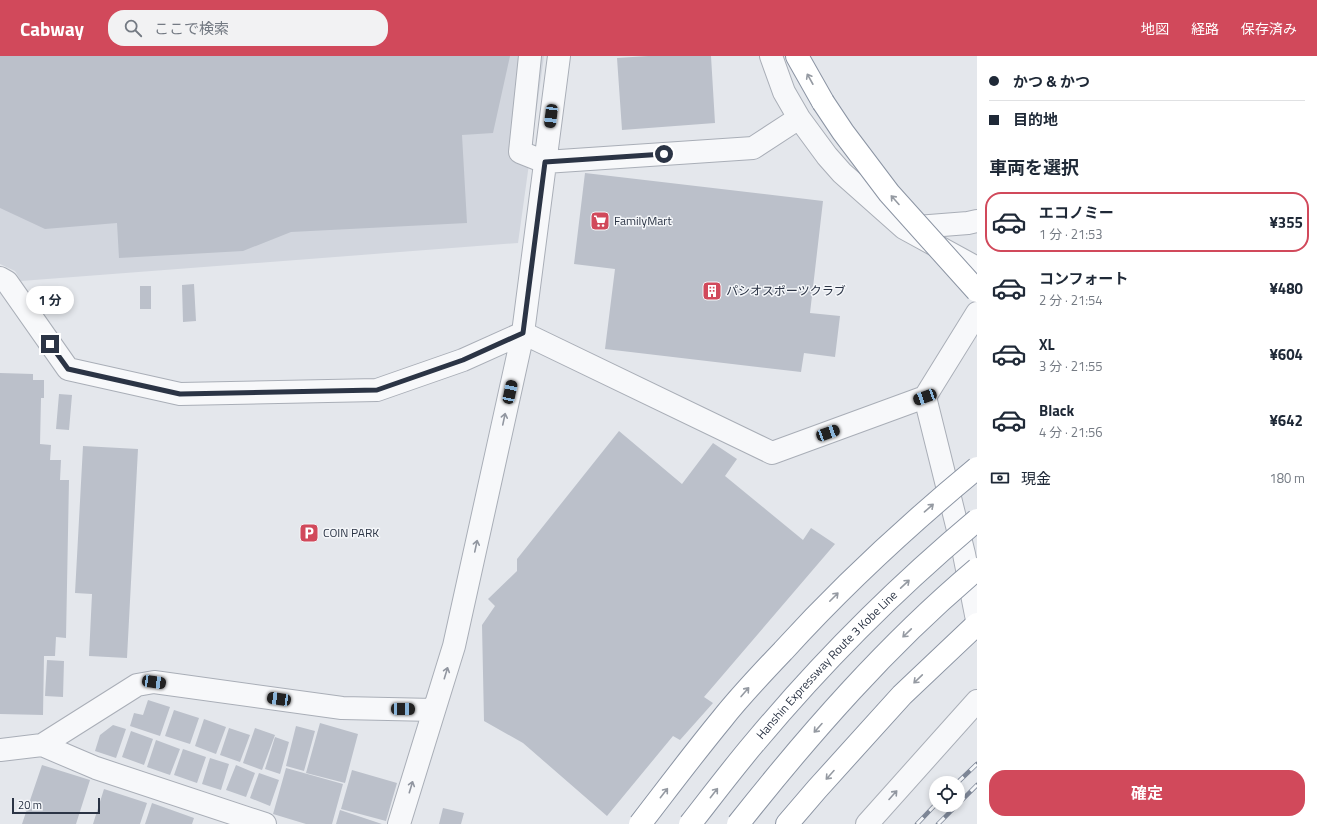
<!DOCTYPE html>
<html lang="ja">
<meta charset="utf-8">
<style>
:root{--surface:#fff;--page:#f2f2f3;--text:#1f2937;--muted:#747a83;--line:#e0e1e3;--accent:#d1495b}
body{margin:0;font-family:"Titillium Web","Noto Sans JP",sans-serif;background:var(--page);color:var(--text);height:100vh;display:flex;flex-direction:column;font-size:15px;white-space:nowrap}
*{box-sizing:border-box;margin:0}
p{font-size:13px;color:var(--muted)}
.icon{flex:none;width:22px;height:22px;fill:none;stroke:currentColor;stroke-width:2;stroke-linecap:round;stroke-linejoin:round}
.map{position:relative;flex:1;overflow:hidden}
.details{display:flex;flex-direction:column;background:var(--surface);width:340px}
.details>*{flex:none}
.hud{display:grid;align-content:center;height:88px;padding:0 12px;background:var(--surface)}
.tools{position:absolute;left:929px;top:720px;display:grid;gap:8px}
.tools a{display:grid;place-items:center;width:36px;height:36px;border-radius:50%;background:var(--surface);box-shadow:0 2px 6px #0003;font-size:20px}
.scale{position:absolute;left:12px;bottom:10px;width:88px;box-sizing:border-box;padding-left:4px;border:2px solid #2b3445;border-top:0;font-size:11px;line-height:14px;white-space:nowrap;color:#2b3445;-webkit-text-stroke:3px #f4f6f9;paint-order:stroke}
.end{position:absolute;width:18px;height:18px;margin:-9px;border:5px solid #2b3445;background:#fff;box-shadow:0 0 0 2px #fff}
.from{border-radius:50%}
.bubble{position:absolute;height:28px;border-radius:14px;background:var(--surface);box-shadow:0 2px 6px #0003;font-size:13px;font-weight:700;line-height:28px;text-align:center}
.car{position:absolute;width:12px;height:24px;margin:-12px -6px;border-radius:5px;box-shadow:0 0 3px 1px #0007;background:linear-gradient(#222 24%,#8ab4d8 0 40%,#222 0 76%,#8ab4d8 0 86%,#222 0)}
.hud b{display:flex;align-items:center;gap:14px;height:38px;font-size:15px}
.hud b+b{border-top:1px solid var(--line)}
.hud i{width:10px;height:10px;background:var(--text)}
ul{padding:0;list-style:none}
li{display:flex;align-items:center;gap:12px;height:60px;margin:0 8px 6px;padding:0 4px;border:2px solid transparent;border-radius:16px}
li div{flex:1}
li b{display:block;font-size:15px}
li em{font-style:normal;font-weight:700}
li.selected{border-color:var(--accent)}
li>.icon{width:36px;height:36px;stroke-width:1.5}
h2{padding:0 12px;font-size:18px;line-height:48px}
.pay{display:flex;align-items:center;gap:10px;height:44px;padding:0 12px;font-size:15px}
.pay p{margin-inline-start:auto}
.primary-button{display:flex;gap:8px;margin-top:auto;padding:8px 12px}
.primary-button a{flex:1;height:46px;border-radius:16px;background:var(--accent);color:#fff;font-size:16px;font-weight:700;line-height:46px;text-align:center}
header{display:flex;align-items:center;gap:24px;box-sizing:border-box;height:56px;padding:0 20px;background:var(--accent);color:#fff}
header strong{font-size:19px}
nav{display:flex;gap:22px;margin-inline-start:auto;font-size:14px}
.search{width:280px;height:36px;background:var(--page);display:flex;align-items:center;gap:10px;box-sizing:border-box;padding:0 14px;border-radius:16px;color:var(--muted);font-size:15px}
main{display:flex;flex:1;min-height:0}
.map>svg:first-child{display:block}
.built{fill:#d2d6de}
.building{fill:#bbc0ca}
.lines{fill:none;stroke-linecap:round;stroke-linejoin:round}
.minor-casing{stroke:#a9aeb7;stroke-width:24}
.highway-casing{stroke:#8b94a3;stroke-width:24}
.minor{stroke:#f7f8fa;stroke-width:22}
.highway{stroke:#fff;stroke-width:22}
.rail-casing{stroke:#7d8696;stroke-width:4.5}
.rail{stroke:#f4f6f9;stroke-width:3;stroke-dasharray:9;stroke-linecap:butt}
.highway-bridge-casing{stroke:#8b94a3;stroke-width:24;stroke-linecap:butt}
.highway-bridge{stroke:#fff;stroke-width:22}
.oneway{stroke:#959aa2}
.oneway2{stroke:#9196a0}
.route{stroke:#2b3445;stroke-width:5}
.labels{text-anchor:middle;stroke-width:3;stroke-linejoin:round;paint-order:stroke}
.poi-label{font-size:12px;fill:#2b3445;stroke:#f4f6f9;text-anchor:start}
.street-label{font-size:12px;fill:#2b3445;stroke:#f4f6f9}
</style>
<header>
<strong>Cabway</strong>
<div class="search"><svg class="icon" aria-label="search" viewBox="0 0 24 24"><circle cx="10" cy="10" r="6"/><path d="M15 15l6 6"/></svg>ここで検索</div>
<nav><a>地図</a><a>経路</a><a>保存済み</a></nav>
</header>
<main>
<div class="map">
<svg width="977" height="768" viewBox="0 0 977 768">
<rect width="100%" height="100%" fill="#e4e7ec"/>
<path class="built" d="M 0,0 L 544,0 L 518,187 L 21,225 L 15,215 L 0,208 Z"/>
<path class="building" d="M 0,0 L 510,0 L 493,77 L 462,79 L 467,167 L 291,176 L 243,195 L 119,202 L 117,167 L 45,173 L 0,152 Z
M 648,0 L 711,0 L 715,67 L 622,74 L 617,2 Z
M 585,117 L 823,145 L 810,257 L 840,260 L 835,301 L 804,297 L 801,316 L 605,293 L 615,213 L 574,208 Z
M 194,228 L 196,265 L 183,266 L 182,229 Z
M 140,230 L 151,230 L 151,253 L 140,253 Z
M 0,317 L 33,318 L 33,324 L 44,324 L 44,342 L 41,342 L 40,388 L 51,389 L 50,404 L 61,404 L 60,424 L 69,424 L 66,582 L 56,581 L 55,600 L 44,600 L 43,659 L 0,658 Z
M 59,338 L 72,339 L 69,374 L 56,373 Z
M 619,375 L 682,428 L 713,387 L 737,403 L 725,420 L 803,484 L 811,472 L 835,488 L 704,641 L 713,647 L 680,684 L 673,680 L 607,760 L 523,687 L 484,665 L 482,569 L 495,550 L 488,543 L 517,515 L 517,503 Z
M 83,390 L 138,393 L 127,602 L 89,600 L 92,538 L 75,537 Z
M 47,604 L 64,605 L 63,641 L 45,640 Z
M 148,644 L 170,651 L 160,680 L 130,670 L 134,657 L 143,659 Z
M 174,654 L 199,662 L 190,688 L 165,680 Z
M 204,663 L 226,671 L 216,698 L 195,690 Z
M 320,667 L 358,678 L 345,727 L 306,717 Z
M 113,669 L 126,673 L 116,702 L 95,695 L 100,679 Z
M 296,670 L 315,675 L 304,715 L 286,710 Z
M 229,672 L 250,679 L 240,706 L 220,699 Z
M 255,672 L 275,679 L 262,714 L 243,707 Z
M 131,675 L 153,683 L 144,709 L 122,701 Z
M 275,681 L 289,686 L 280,718 L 265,713 Z
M 156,684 L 180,693 L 170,719 L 147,711 Z
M 183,693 L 206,701 L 197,727 L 174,719 Z
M 210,702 L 229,708 L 221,734 L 202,728 Z
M 42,709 L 90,724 L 76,768 L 22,768 Z
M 236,709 L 255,717 L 246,741 L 226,734 Z
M 286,712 L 343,728 L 332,768 L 306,768 L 273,758 Z
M 352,714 L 397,727 L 386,765 L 341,753 Z
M 259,717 L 279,724 L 270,750 L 250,742 Z
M 104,733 L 147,747 L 140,768 L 93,768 Z
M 152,747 L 194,762 L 192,768 L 145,768 Z
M 443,752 L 464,757 L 461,768 L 439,768 Z
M 340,754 L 382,768 L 336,768 Z"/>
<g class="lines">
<defs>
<path id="minor" d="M 530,0 L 520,96 L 545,106 L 753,92 L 799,62
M 771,0 L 784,36 L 799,62 L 827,100 L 842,117 L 904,172 L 977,212
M 904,172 L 968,167 L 977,165
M 0,222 L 7,226 L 68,313 L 180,338 L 377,334 L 463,304 L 523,277
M 523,277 L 772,397 L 925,341 L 977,257
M 925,341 L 964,498 L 977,564
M 42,689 L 96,712 L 265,768
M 0,694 L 42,689 L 137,629 L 154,626 L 342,652 L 434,654
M 399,768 L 454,590 L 523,277 L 559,0
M 867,768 L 977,645"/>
<path id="highway" d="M 797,0 L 823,46
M 787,768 L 817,733 L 902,639 L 977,568"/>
</defs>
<use href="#minor" class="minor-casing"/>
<use href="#highway" class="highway-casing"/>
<use href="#minor" class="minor"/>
<use href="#highway" class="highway"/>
<defs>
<path id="rail" d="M 957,727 L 977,708
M 958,748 L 977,729
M 917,768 L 936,748
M 938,768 L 957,749"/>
</defs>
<use href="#rail" class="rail-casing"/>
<use href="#rail" class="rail"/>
<defs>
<g id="highway-bridge">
<path d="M 823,46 L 843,76 L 889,137 L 977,235"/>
<path d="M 640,768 C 667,733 694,697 722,663 C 741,639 762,617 783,595 C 843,529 908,469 977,412"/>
<path id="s1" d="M 690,768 C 712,740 733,712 756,685 C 823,605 897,531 977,464"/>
<path d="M 738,768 C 810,677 888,588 977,513"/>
</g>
</defs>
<use href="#highway-bridge" class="highway-bridge-casing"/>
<use href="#highway-bridge" class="highway-bridge"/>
</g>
<defs><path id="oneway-shaft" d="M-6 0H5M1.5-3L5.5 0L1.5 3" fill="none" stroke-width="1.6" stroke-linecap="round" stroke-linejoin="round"/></defs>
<g class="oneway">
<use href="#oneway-shaft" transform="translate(810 23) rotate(-119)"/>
<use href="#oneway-shaft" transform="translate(895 144) rotate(-132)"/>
<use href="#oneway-shaft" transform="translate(929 452) rotate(-41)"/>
<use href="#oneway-shaft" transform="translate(905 528) rotate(-43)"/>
<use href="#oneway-shaft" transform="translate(834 541) rotate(-45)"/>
<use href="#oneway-shaft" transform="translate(907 577) rotate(136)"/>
<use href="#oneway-shaft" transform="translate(918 623) rotate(136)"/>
<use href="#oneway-shaft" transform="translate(745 636) rotate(-49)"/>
<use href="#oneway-shaft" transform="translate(818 672) rotate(132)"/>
<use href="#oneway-shaft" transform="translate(830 719) rotate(132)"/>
<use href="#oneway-shaft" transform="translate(664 737) rotate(-52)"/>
<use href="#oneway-shaft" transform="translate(714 737) rotate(-52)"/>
</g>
<g class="oneway2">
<use href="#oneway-shaft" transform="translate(504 363) rotate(-78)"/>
<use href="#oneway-shaft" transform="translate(476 490) rotate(-78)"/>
<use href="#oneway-shaft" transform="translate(446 617) rotate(-73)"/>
<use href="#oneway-shaft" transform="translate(411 731) rotate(-73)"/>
<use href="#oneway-shaft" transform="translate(893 739) rotate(-48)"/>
</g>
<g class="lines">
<path class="route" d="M 50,288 L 68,313 L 180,338 L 377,334 L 463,304 L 523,277 L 545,106 L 664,98"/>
</g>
<defs>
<symbol id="supermarket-square" viewBox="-11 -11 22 22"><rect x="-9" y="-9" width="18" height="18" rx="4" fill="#d1495b" stroke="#f4f6f9"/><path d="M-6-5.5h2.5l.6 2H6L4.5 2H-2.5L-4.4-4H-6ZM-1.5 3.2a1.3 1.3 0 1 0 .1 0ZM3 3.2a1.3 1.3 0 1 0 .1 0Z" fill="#fff"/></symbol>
<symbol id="building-square" viewBox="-11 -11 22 22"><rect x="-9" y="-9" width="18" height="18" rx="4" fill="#d1495b" stroke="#f4f6f9"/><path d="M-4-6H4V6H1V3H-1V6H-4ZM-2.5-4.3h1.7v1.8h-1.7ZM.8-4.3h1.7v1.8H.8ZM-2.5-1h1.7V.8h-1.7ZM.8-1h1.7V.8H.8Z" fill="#fff"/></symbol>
<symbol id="parking-square" viewBox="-11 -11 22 22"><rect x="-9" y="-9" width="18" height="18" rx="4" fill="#d1495b" stroke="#f4f6f9"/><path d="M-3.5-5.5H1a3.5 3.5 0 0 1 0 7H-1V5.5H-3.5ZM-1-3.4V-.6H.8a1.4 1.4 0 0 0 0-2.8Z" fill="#fff"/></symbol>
</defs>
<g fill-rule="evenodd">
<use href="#supermarket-square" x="589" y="154" width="22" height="22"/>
<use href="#building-square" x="701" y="224" width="22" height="22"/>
<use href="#parking-square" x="298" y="466" width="22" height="22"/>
</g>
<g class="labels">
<g class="poi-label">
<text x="614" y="169">FamilyMart</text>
<text x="726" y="239">パシオスポーツクラブ</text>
<text x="323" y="481">COIN PARK</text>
</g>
<g class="street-label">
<text dy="4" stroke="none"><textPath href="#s1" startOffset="210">Hanshin Expressway Route 3 Kobe Line</textPath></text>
</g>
</g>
</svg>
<div class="tools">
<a><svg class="icon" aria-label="locate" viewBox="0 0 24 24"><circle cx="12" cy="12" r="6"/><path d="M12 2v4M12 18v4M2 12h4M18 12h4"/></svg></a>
</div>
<div class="scale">20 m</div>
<i class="end from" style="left:664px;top:98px"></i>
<i class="end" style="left:50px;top:288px"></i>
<div class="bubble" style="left:26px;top:230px;width:48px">1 分</div>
<i class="car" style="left:551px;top:60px;rotate:187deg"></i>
<i class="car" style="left:510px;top:336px;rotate:12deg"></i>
<i class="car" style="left:925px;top:341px;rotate:250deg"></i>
<i class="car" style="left:828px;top:377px;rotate:70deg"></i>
<i class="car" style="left:154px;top:626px;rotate:98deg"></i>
<i class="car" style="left:279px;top:643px;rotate:278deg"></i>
<i class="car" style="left:403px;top:653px;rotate:91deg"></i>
</div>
<section class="details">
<div class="hud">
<b><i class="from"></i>かつ &amp; かつ</b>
<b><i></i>目的地</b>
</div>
<h2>車両を選択</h2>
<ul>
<li class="selected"><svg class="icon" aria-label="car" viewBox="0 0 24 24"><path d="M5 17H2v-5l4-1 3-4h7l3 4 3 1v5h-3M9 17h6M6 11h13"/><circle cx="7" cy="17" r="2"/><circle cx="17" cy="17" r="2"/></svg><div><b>エコノミー</b><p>1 分 · 21:53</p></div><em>¥355</em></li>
<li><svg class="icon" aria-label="car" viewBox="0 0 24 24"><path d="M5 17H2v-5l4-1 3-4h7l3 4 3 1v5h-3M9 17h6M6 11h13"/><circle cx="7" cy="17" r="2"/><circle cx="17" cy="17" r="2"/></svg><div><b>コンフォート</b><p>2 分 · 21:54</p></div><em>¥480</em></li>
<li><svg class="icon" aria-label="car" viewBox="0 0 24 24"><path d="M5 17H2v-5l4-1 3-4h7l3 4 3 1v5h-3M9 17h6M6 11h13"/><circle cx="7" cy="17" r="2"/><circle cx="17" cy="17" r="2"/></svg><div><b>XL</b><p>3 分 · 21:55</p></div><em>¥604</em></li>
<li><svg class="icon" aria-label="car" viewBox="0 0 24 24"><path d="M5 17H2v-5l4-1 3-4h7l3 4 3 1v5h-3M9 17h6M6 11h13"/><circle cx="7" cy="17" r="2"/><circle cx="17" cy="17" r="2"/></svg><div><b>Black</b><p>4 分 · 21:56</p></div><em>¥642</em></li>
</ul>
<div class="pay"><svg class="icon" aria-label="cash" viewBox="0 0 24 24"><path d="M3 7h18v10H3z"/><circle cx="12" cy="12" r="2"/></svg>現金<p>180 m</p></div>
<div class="primary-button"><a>確定</a></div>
</section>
</main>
